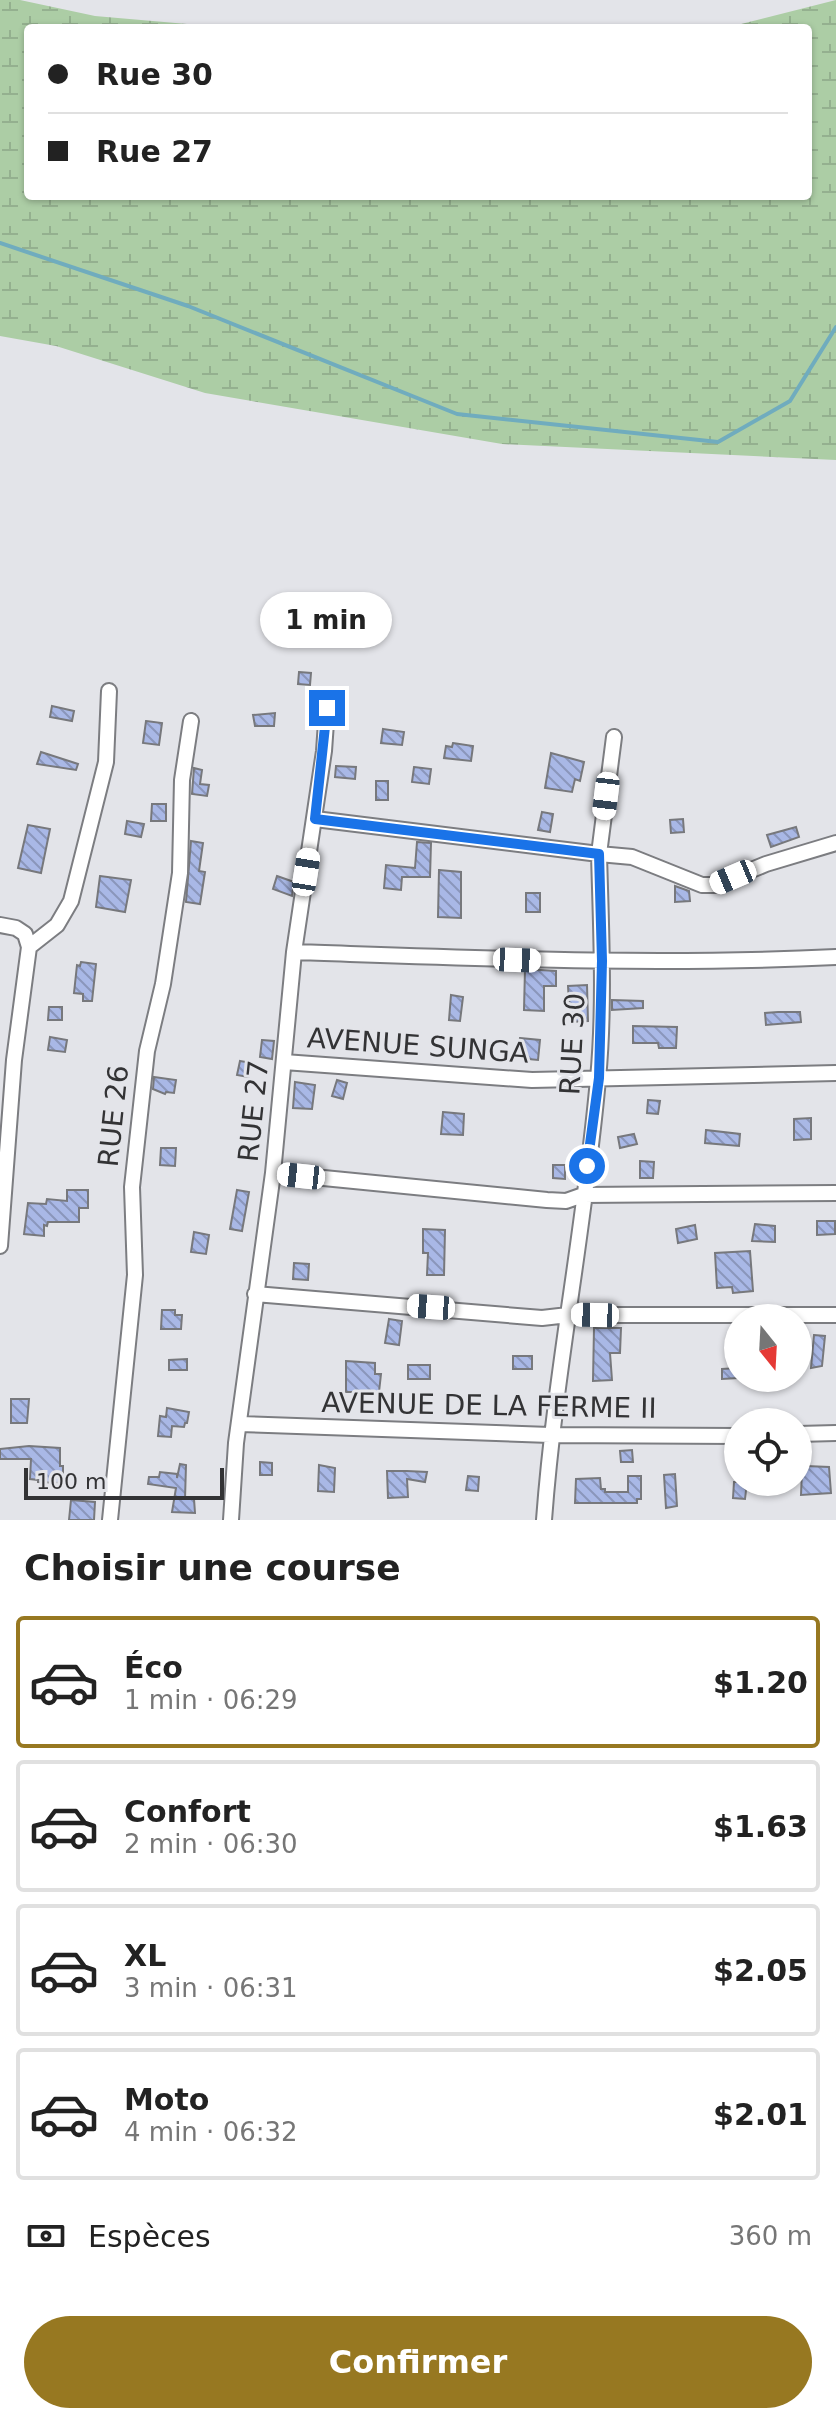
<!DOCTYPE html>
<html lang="fr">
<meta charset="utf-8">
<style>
:root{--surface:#fff;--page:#f2f2f2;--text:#222;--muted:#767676;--line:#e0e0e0;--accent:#977821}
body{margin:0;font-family:"DejaVu Sans",sans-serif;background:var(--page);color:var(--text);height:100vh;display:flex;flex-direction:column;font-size:30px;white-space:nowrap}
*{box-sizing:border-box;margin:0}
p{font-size:26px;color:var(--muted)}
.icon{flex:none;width:44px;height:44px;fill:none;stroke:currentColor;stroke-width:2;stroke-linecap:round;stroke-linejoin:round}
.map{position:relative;height:1520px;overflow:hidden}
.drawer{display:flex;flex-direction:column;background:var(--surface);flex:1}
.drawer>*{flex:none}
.top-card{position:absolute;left:24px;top:24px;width:788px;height:176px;border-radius:8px;box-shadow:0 2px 6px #0004;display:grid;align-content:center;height:176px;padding:0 24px;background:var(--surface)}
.needle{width:52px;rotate:162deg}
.tools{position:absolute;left:724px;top:1304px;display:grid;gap:16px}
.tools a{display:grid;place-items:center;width:88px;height:88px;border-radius:50%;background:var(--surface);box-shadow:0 2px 6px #0004;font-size:40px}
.scale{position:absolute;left:24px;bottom:20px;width:200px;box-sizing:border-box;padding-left:8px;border:4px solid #333335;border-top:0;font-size:22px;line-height:28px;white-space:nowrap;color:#333335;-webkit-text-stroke:6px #e3e4e9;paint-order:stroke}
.end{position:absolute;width:36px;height:36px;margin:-18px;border:10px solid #1a73e8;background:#fff;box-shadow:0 0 0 4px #fff}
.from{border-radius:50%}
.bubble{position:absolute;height:56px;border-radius:28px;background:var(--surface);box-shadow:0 2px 6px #0004;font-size:26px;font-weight:700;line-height:56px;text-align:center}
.car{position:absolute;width:24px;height:48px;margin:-24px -12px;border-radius:10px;box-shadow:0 0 6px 2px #0007;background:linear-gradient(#fff 24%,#345 0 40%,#fff 0 76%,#345 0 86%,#fff 0)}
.top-card b{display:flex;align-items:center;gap:28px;height:76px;font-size:30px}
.top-card b+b{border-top:2px solid var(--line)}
.top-card i{width:20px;height:20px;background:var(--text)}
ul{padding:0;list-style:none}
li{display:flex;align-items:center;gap:24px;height:132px;margin:0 16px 12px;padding:0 8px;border:4px solid var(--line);border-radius:8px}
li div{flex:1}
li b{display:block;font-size:30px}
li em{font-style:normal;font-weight:700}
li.on{border-color:var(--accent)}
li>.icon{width:72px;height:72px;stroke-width:1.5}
h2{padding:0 24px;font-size:36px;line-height:96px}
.pay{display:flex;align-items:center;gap:20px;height:88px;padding:0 24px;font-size:30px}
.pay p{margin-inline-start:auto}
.button{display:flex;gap:16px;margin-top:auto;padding:16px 24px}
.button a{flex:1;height:92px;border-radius:48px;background:var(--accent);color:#fff;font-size:32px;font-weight:700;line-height:92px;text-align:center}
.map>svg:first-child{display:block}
.wetland{fill:url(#wetland-marsh)}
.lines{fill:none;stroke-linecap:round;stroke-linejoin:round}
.stream{stroke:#70acbe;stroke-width:4}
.building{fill:url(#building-back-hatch);stroke:#77787c;stroke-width:2}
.minor-casing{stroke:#7c7d81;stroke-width:18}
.minor{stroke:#fff;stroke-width:14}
.route{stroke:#1a73e8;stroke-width:10}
.labels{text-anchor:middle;stroke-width:6;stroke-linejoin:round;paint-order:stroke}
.street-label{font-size:28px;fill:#333335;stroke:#e3e4e9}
</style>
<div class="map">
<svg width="836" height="1520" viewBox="0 0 836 1520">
<defs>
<pattern id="wetland-marsh" width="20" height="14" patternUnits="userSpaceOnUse" patternTransform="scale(2)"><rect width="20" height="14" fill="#accda5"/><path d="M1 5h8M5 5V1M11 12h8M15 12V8" fill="none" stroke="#94b08f"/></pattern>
<pattern id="building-back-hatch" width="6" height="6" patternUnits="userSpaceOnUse" patternTransform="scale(2)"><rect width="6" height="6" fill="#a9b8e6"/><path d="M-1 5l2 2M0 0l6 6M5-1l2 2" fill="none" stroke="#8a96bb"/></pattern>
</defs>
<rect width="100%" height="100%" fill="#e3e4e9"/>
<path class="wetland" d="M 0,0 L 20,0 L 95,16 L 233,28 L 28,28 L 28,196 L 808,196 L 808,28 L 725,28 L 836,0 L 836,460 L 502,444 L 205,393 L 56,346 L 0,336 Z"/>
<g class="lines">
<path class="stream" d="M 0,243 L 188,306 L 457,414 L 718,442 L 790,401 L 836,327"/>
</g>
<path class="building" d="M 299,672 L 311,673 L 310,685 L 298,684 Z
M 52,706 L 74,711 L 72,721 L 50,717 Z
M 275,713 L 274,726 L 255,726 L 253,715 Z
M 146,721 L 162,723 L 159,745 L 143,743 Z
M 383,729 L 404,732 L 402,745 L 381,743 Z
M 453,743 L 473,746 L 471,761 L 444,758 L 446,746 L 452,747 Z
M 41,752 L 78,764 L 76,770 L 37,764 Z
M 551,753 L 584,762 L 580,781 L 575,779 L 572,792 L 545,788 Z
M 336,766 L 356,767 L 355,779 L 335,777 Z
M 414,767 L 431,769 L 429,784 L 412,782 Z
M 194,768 L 202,770 L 200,784 L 209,785 L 207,796 L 192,794 Z
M 376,781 L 388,781 L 388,800 L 376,800 Z
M 152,804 L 166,804 L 166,821 L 151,821 Z
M 542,812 L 553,814 L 550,832 L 538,830 Z
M 683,819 L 684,832 L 671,833 L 670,820 Z
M 127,821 L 144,824 L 141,837 L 125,834 Z
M 28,825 L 50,829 L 41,873 L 18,868 Z
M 796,827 L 799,837 L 771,847 L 767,835 Z
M 191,841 L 203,843 L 199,871 L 205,872 L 200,904 L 186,902 Z
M 417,842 L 431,843 L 430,877 L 402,877 L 401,890 L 384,888 L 386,865 L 415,868 Z
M 439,870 L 461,872 L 461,918 L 438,917 Z
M 100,876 L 131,880 L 125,912 L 96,907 Z
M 277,876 L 294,882 L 292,896 L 273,889 Z
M 675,886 L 689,891 L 690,901 L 675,902 Z
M 526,893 L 540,893 L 540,912 L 526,912 Z
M 81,962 L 96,964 L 92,1001 L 83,1001 L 83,994 L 74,993 L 77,965 L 80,966 Z
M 525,969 L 556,971 L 556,986 L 544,986 L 544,1011 L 524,1010 Z
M 587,985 L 588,1021 L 570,1022 L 568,986 Z
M 451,995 L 463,997 L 460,1021 L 449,1020 Z
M 612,1000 L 643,1001 L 643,1008 L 612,1010 Z
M 49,1007 L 62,1007 L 62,1020 L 48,1020 Z
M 778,1012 L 800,1012 L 801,1022 L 766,1025 L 765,1013 Z
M 633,1026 L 677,1027 L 676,1048 L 659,1048 L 658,1043 L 633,1043 Z
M 50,1037 L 67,1040 L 65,1052 L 48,1050 Z
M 520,1038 L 540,1040 L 538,1060 L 518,1058 Z
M 262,1040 L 274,1041 L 272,1059 L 260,1057 Z
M 240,1061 L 252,1063 L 249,1077 L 237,1075 Z
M 154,1077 L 176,1080 L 174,1093 L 166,1092 L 165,1094 L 153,1089 Z
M 337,1080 L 347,1083 L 343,1099 L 332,1096 Z
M 295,1082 L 315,1085 L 312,1109 L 293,1108 Z
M 648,1100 L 660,1101 L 658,1114 L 647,1113 Z
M 443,1112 L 464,1114 L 463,1135 L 441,1134 Z
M 811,1118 L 811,1139 L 794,1140 L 794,1119 Z
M 706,1130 L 740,1134 L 739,1146 L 705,1143 Z
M 634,1134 L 637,1144 L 620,1148 L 618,1137 Z
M 161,1148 L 176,1148 L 175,1166 L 160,1165 Z
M 640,1161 L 654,1162 L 653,1178 L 640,1178 Z
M 553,1165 L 565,1165 L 565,1179 L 553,1178 Z
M 67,1190 L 88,1190 L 88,1208 L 79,1208 L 79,1222 L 48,1222 L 47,1226 L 44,1225 L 44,1236 L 24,1234 L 28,1203 L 46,1204 L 47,1199 L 67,1201 Z
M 237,1190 L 249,1192 L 242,1231 L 230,1229 Z
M 817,1221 L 835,1221 L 835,1234 L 817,1235 Z
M 755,1224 L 775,1226 L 775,1242 L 752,1241 Z
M 695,1225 L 697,1239 L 678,1243 L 676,1229 Z
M 423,1229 L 445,1230 L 444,1275 L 427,1275 L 428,1253 L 423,1253 Z
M 194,1232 L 209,1235 L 206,1254 L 191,1252 Z
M 750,1251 L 753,1291 L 733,1293 L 732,1287 L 717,1288 L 715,1253 Z
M 294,1263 L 309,1264 L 308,1280 L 293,1279 Z
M 162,1310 L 175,1310 L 175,1315 L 182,1315 L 181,1329 L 161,1329 Z
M 389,1319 L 402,1321 L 399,1345 L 385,1343 Z
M 594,1328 L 621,1328 L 620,1353 L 610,1353 L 612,1380 L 593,1381 Z
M 814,1335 L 825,1336 L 822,1366 L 811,1368 Z
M 513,1356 L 532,1356 L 532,1369 L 513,1369 Z
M 187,1359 L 187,1370 L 169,1370 L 169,1360 Z
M 346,1361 L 375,1363 L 375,1374 L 381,1374 L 379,1392 L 346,1392 Z
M 408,1365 L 430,1365 L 430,1379 L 408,1379 Z
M 738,1368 L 738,1378 L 722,1379 L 722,1369 Z
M 11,1399 L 29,1399 L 27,1423 L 11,1423 Z
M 167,1408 L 189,1412 L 187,1423 L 185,1423 L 184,1427 L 172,1426 L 171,1437 L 158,1436 L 160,1416 L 166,1417 Z
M 29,1446 L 60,1448 L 60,1466 L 63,1466 L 63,1483 L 38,1482 L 38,1480 L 30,1479 L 31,1459 L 0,1459 L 0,1449 Z
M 632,1450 L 633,1462 L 621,1462 L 620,1451 Z
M 260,1462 L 272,1463 L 272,1475 L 260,1475 Z
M 180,1464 L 186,1465 L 185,1499 L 194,1499 L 195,1513 L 172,1512 L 176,1488 L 148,1484 L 149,1477 L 159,1477 L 160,1472 L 177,1474 L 177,1478 Z
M 319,1465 L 335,1468 L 334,1492 L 318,1491 Z
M 806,1466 L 829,1467 L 831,1493 L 801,1495 L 802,1471 L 805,1471 Z
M 387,1471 L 407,1471 L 427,1472 L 425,1482 L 407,1479 L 408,1497 L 388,1498 Z
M 675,1474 L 677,1506 L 666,1508 L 664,1475 Z
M 468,1476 L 479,1477 L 478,1491 L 466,1490 Z
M 628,1476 L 641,1476 L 641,1499 L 637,1499 L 637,1503 L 575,1503 L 576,1479 L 600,1478 L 601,1489 L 605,1489 L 605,1492 L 628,1492 Z
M 734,1482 L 747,1482 L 745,1499 L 733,1498 Z
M 71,1500 L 95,1502 L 94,1520 L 69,1520 Z"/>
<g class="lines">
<defs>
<path id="minor" d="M 614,737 L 599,854 L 632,857 L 702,885 L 715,885 L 766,864 L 836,843
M 315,819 L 599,854 C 601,929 605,1005 598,1079 C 585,1227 555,1372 544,1520
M 0,925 L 16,928 L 25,934 L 29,947 L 14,1060 L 0,1246
M 29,947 L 57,925 L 71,901 L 106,762 L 109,691
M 294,952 C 474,958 655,966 836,957
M 284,1062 L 532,1080 L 836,1073
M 273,1173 L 547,1200 L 566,1201 L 583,1195 L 836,1193
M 255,1294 L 542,1318 L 568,1315 L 836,1315
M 239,1424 L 550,1435 L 738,1436
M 798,1434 L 836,1433
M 110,1520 L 135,1275 L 132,1187 L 147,1051 L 163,984 L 180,873 L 182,780 L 191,721
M 231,1520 L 236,1443 L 273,1173 L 294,952 L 324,751 L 327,708"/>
</defs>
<use href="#minor" class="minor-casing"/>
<use href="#minor" class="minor"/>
</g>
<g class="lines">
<path class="route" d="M 327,708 L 315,819 L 599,854 L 602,961 L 599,1078 L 587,1166"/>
</g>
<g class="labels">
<g class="street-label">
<text transform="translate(572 1044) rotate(-87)" y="10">RUE 30</text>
<text transform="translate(418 1045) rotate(4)" y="10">AVENUE SUNGA</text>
<text transform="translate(253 1111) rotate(-84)" y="10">RUE 27</text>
<text transform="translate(113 1116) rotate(-84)" y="10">RUE 26</text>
<text transform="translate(489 1405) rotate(1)" y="10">AVENUE DE LA FERME II</text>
</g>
</g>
</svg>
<div class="tools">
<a><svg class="needle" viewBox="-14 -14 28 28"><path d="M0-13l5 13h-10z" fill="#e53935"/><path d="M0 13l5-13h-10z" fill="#767676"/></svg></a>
<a><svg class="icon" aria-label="locate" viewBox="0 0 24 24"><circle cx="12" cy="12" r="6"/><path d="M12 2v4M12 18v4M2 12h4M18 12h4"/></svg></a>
</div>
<div class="scale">100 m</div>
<i class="end from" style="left:587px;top:1166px"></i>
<i class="end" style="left:327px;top:708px"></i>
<div class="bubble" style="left:260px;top:592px;width:132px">1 min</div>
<i class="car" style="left:606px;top:796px;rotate:187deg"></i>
<i class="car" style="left:306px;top:872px;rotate:9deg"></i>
<i class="car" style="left:733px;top:877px;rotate:247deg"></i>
<i class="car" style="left:517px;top:960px;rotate:92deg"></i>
<i class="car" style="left:301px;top:1176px;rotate:276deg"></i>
<i class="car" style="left:431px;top:1307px;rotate:274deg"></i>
<i class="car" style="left:595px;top:1315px;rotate:271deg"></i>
<div class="top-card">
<b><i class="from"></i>Rue 30</b>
<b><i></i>Rue 27</b>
</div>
</div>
<section class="drawer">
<h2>Choisir une course</h2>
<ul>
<li class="on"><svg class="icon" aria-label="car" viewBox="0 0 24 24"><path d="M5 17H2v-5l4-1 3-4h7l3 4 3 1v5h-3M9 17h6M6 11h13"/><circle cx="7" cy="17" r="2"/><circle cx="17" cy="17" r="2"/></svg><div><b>Éco</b><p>1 min · 06:29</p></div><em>$1.20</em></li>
<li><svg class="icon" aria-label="car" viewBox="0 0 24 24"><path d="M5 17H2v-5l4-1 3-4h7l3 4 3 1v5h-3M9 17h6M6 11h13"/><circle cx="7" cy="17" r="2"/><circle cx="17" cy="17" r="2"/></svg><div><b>Confort</b><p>2 min · 06:30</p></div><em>$1.63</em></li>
<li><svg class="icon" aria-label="car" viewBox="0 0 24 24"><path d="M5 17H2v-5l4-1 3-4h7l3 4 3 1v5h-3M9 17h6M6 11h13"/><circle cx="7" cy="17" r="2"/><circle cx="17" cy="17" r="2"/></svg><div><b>XL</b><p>3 min · 06:31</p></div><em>$2.05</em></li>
<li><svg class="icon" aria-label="car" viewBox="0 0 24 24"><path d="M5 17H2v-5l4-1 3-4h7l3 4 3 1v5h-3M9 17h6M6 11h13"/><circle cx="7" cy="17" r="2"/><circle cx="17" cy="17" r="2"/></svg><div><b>Moto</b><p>4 min · 06:32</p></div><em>$2.01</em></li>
</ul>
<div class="pay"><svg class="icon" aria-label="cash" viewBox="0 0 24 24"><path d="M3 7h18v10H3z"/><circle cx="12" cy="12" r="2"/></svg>Espèces<p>360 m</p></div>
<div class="button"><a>Confirmer</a></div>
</section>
